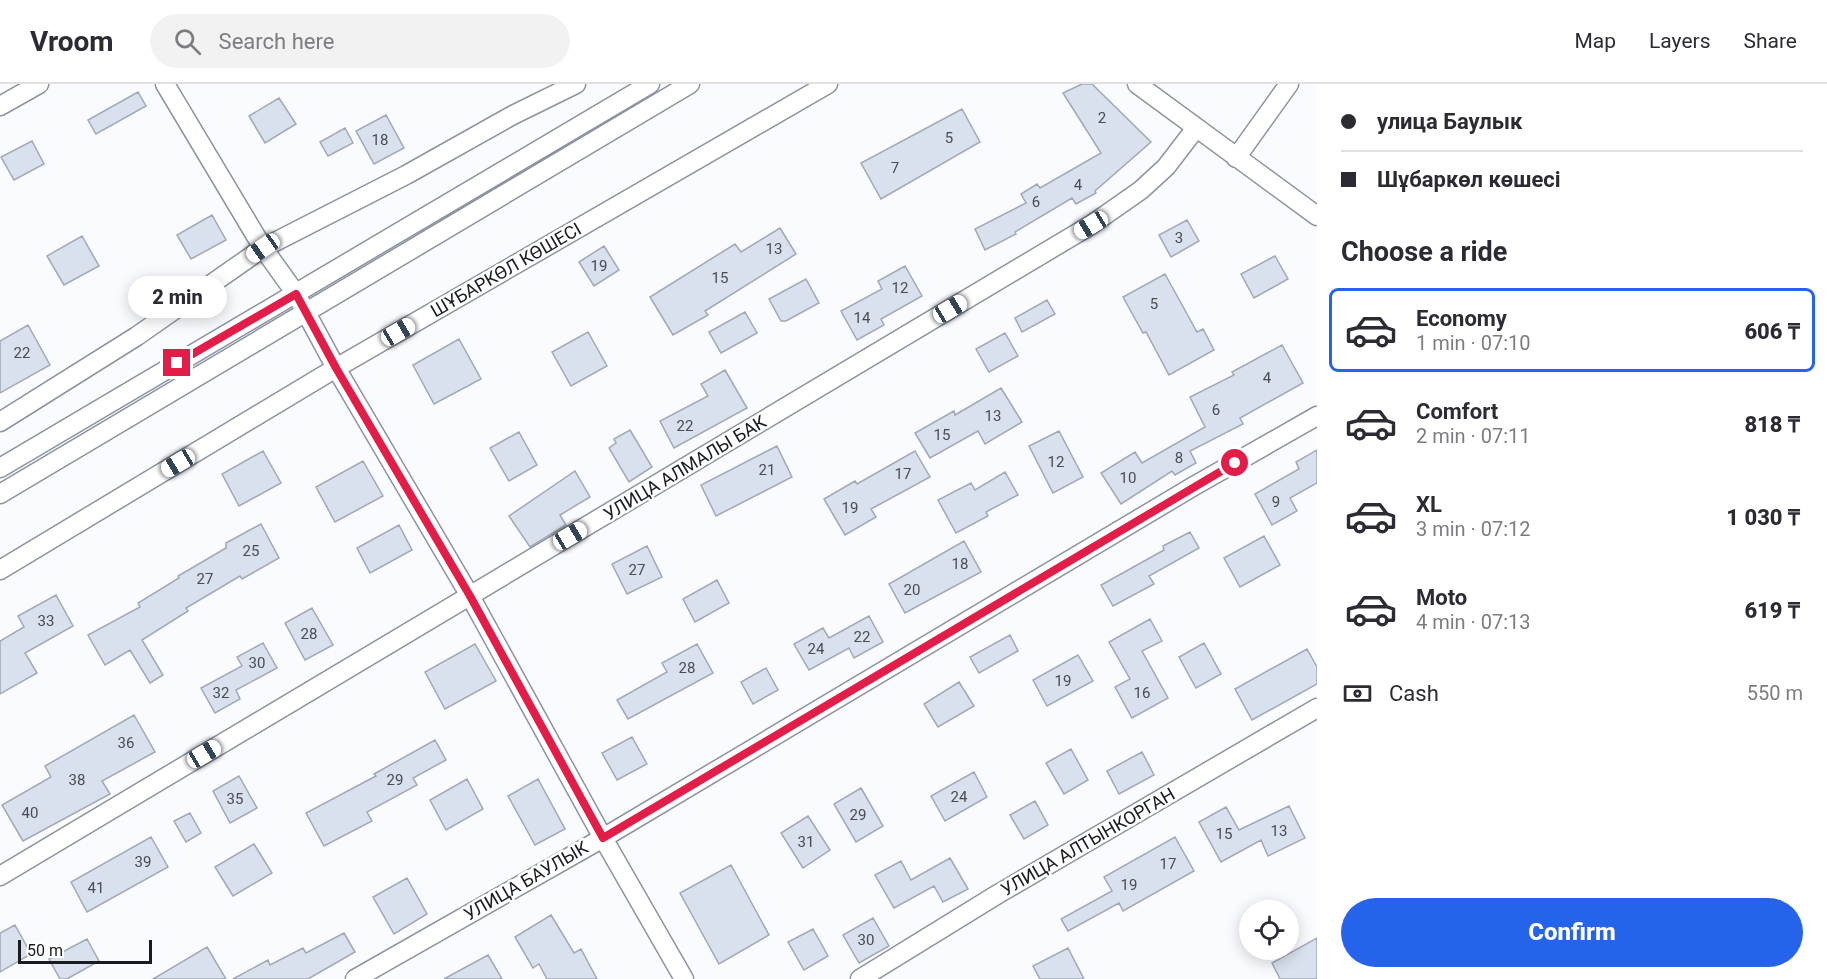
<!DOCTYPE html>
<meta charset="utf-8">
<style>
:root{--surface:#fff;--page:#f2f2f3;--text:#2b2b33;--muted:#7c7c81;--line:#e1e1e2;--accent:#2563eb}
body{margin:0;font-family:Roboto,sans-serif;background:var(--page);color:var(--text);height:100vh;display:flex;flex-direction:column;font-size:22px;white-space:nowrap}
*{box-sizing:border-box;margin:0}
p{font-size:20px;color:var(--muted)}
.icon{flex:none;width:33px;height:33px;fill:none;stroke:currentColor;stroke-width:2;stroke-linecap:round;stroke-linejoin:round}
.map{position:relative;flex:1;overflow:hidden}
.side{display:flex;flex-direction:column;background:var(--surface);width:510px}
.side>*{flex:none}
.hud{display:grid;align-content:center;height:132px;padding:0 24px;background:var(--surface)}
.buttons{position:absolute;left:1239px;top:816px;display:grid;gap:12px}
.buttons a{display:grid;place-items:center;width:60px;height:60px;border-radius:50%;background:var(--surface);box-shadow:0 3px 15px #0003;font-size:30px}
.scale{position:absolute;left:18px;bottom:15px;width:134px;box-sizing:border-box;padding-left:6px;border:3px solid #181b1f;border-top:0;font-size:16px;line-height:21px;white-space:nowrap;color:#181b1f;-webkit-text-stroke:4px #fff;paint-order:stroke}
.end{position:absolute;width:27px;height:27px;margin:-14px;border:8px solid #e11d48;background:#fff;box-shadow:0 0 0 3px #fff}
.from{border-radius:50%}
.bubble{position:absolute;height:42px;border-radius:21px;background:var(--surface);box-shadow:0 3px 15px #0003;font-size:20px;font-weight:800;line-height:42px;text-align:center}
.car{position:absolute;width:18px;height:36px;margin:-18px -9px;border-radius:8px;box-shadow:0 0 4px 2px #0007;background:linear-gradient(#fff 24%,#345 0 40%,#fff 0 76%,#345 0 86%,#fff 0)}
.hud b{display:flex;align-items:center;gap:21px;height:57px;font-size:22px}
.hud b+b{border-top:2px solid var(--line)}
.hud i{width:15px;height:15px;background:var(--text)}
ul{padding:0;list-style:none}
li{display:flex;align-items:center;gap:18px;height:84px;margin:0 12px 9px;padding:0 12px;border:3px solid transparent;border-radius:9px}
li div{flex:1}
li b{display:block;font-size:22px}
li em{font-style:normal;font-weight:800}
li.selected{border-color:var(--accent)}
li>.icon{width:54px;height:54px;stroke-width:1.5}
h2{padding:0 24px;font-size:27px;line-height:72px}
.pay{display:flex;align-items:center;gap:15px;height:66px;padding:0 24px;font-size:22px}
.pay p{margin-inline-start:auto}
.button{display:flex;gap:12px;margin-top:auto;padding:12px 24px}
.button a{flex:1;height:69px;border-radius:36px;background:var(--accent);color:#fff;font-size:24px;font-weight:800;line-height:69px;text-align:center}
header{display:flex;align-items:center;gap:36px;box-sizing:border-box;height:84px;padding:0 30px;background:var(--surface);border-bottom:2px solid var(--line)}
header strong{font-size:28px}
nav{display:flex;gap:33px;margin-inline-start:auto;font-size:21px}
.search{width:420px;height:54px;background:var(--page);display:flex;align-items:center;gap:15px;box-sizing:border-box;padding:0 21px;border-radius:33px;color:var(--muted);font-size:22px}
main{display:flex;flex:1;min-height:0}
.map>svg:first-child{display:block}
.building{fill:#d9e1ee;stroke:#a1a8b5;stroke-width:1.5}
.lines{fill:none;stroke-linecap:round;stroke-linejoin:round}
.minor-casing{stroke:#8d94a0;stroke-width:21}
.minor{stroke:#fff;stroke-width:18}
.route{stroke:#e11d48;stroke-width:8}
.labels{text-anchor:middle;stroke-width:5;stroke-linejoin:round;paint-order:stroke}
.number-label{font-size:15px;fill:#484c53}
.street-label{font-size:18px;fill:#181b1f;stroke:#fff}
</style>
<header>
<strong>Vroom</strong>
<div class="search"><svg class="icon" aria-label="search" viewBox="0 0 24 24"><circle cx="10" cy="10" r="6"/><path d="M15 15l6 6"/></svg>Search here</div>
<nav><a>Map</a><a>Layers</a><a>Share</a></nav>
</header>
<main>
<div class="map">
<svg width="1317" height="895" viewBox="0 0 1317 895">
<rect width="100%" height="100%" fill="#f9fbfe"/>
<path class="building" d="M 1082,0 L 1092,0 L 1151,58 L 1095,107 L 1096,109 L 1076,120 L 1072,114 L 1015,148 L 1016,150 L 985,166 L 975,145 L 1026,119 L 1021,110 L 1037,100 L 1040,104 L 1101,69 L 1063,9 Z
M 138,8 L 146,22 L 96,50 L 88,36 Z
M 279,14 L 296,40 L 265,59 L 249,32 Z
M 962,25 L 980,58 L 881,115 L 861,79 Z
M 386,31 L 404,64 L 374,80 L 356,47 Z
M 345,44 L 353,59 L 328,72 L 320,58 Z
M 32,57 L 44,80 L 14,96 L 1,73 Z
M 212,131 L 226,156 L 191,175 L 177,151 Z
M 1187,136 L 1199,157 L 1171,173 L 1159,151 Z
M 780,144 L 796,170 L 705,227 L 708,231 L 673,251 L 650,213 L 735,160 L 741,168 Z
M 82,152 L 99,182 L 64,201 L 47,172 Z
M 604,162 L 619,186 L 594,202 L 579,178 Z
M 1275,172 L 1288,195 L 1254,214 L 1241,190 Z
M 905,182 L 922,212 L 881,235 L 884,241 L 857,256 L 841,227 L 882,205 L 878,197 Z
M 1165,190 L 1197,248 L 1203,245 L 1214,266 L 1169,291 L 1146,248 L 1143,249 L 1123,213 Z
M 806,195 L 819,219 L 786,237 L 781,237 L 769,215 Z
M 1047,216 L 1055,230 L 1022,248 L 1015,234 Z
M 745,228 L 757,249 L 721,269 L 709,248 Z
M 28,241 L 50,281 L 0,309 L 0,257 Z
M 588,248 L 607,282 L 571,302 L 552,268 Z
M 1005,249 L 1018,272 L 989,288 L 976,265 Z
M 459,255 L 481,295 L 434,320 L 413,281 Z
M 1282,261 L 1303,299 L 1240,334 L 1243,340 L 1190,367 L 1196,379 L 1175,391 L 1172,387 L 1121,420 L 1101,389 L 1135,368 L 1142,379 L 1205,343 L 1190,313 L 1234,291 L 1232,288 Z
M 725,286 L 747,324 L 674,364 L 660,337 L 708,312 L 701,300 Z
M 1001,304 L 1022,338 L 985,360 L 978,347 L 930,374 L 915,349 L 954,327 L 955,331 Z
M 630,346 L 652,383 L 629,398 L 609,364 L 616,359 L 614,355 Z
M 1059,347 L 1083,393 L 1053,409 L 1029,362 Z
M 519,348 L 537,381 L 509,397 L 490,364 Z
M 777,362 L 792,393 L 716,432 L 701,401 Z
M 1317,366 L 1317,399 L 1290,414 L 1297,427 L 1272,441 L 1255,410 L 1299,385 L 1296,378 Z
M 263,367 L 281,399 L 239,422 L 222,390 Z
M 915,367 L 930,393 L 871,425 L 876,433 L 845,451 L 824,415 L 855,397 L 857,400 Z
M 363,377 L 383,412 L 335,438 L 316,403 Z
M 575,387 L 590,413 L 560,431 L 566,441 L 530,463 L 509,432 Z
M 1005,388 L 1018,411 L 986,428 L 988,432 L 956,449 L 938,416 L 971,399 L 975,406 Z
M 261,440 L 279,474 L 242,495 L 240,492 L 186,524 L 188,527 L 142,556 L 163,591 L 150,599 L 130,566 L 105,581 L 88,551 L 140,523 L 138,519 L 179,494 L 178,492 L 226,464 L 226,459 Z
M 399,441 L 412,466 L 370,489 L 357,464 Z
M 1190,448 L 1199,464 L 1149,492 L 1154,500 L 1113,522 L 1101,501 L 1164,466 L 1163,462 Z
M 1264,452 L 1280,481 L 1240,503 L 1224,474 Z
M 964,457 L 981,488 L 905,529 L 889,500 Z
M 647,462 L 662,493 L 627,510 L 612,480 Z
M 717,496 L 729,519 L 695,538 L 683,515 Z
M 56,511 L 73,542 L 25,569 L 37,589 L 0,610 L 0,557 L 24,543 L 18,532 Z
M 312,524 L 333,561 L 305,576 L 285,539 Z
M 869,532 L 883,558 L 854,574 L 849,564 L 809,586 L 794,560 L 823,544 L 829,554 Z
M 1150,535 L 1162,557 L 1142,567 L 1168,614 L 1132,634 L 1115,603 L 1130,595 L 1109,558 Z
M 1010,551 L 1018,567 L 979,589 L 970,573 Z
M 263,559 L 277,584 L 236,606 L 240,615 L 215,629 L 201,604 L 242,582 L 237,573 Z
M 1204,559 L 1221,590 L 1196,604 L 1179,573 Z
M 475,560 L 496,597 L 445,625 L 425,588 Z
M 697,560 L 713,589 L 628,635 L 617,616 L 667,588 L 662,579 Z
M 1307,565 L 1317,583 L 1317,600 L 1252,636 L 1235,605 Z
M 1078,571 L 1093,597 L 1047,622 L 1033,596 Z
M 766,584 L 778,606 L 753,620 L 741,598 Z
M 959,598 L 974,622 L 938,643 L 924,620 Z
M 134,631 L 155,668 L 102,697 L 110,710 L 23,757 L 2,721 L 51,693 L 45,682 Z
M 632,653 L 647,680 L 617,696 L 602,669 Z
M 435,656 L 446,676 L 413,694 L 417,701 L 367,728 L 372,737 L 324,762 L 306,729 L 376,692 L 374,690 Z
M 1071,665 L 1088,696 L 1064,710 L 1046,679 Z
M 1142,668 L 1154,691 L 1119,710 L 1107,687 Z
M 974,688 L 987,713 L 945,737 L 931,712 Z
M 239,692 L 257,724 L 230,739 L 213,707 Z
M 467,695 L 483,725 L 446,746 L 430,716 Z
M 538,695 L 565,745 L 535,761 L 508,712 Z
M 861,704 L 883,742 L 856,758 L 834,720 Z
M 1035,717 L 1048,741 L 1024,755 L 1010,731 Z
M 1289,722 L 1305,754 L 1268,772 L 1261,756 L 1221,778 L 1199,738 L 1226,723 L 1239,746 Z
M 190,729 L 201,749 L 186,758 L 174,737 Z
M 808,732 L 830,766 L 803,784 L 781,749 Z
M 151,753 L 168,783 L 87,828 L 71,798 Z
M 1175,753 L 1194,787 L 1123,827 L 1119,819 L 1068,847 L 1061,835 L 1112,807 L 1104,793 Z
M 254,760 L 272,789 L 233,812 L 215,783 Z
M 950,774 L 968,805 L 943,818 L 934,802 L 894,824 L 875,791 L 901,777 L 911,796 Z
M 731,781 L 769,851 L 719,880 L 680,809 Z
M 407,794 L 427,830 L 394,850 L 373,813 Z
M 551,831 L 574,869 L 581,865 L 597,895 L 547,895 L 539,880 L 533,884 L 515,853 Z
M 873,834 L 889,862 L 859,879 L 843,851 Z
M 15,841 L 31,870 L 0,888 L 0,849 Z
M 813,845 L 828,872 L 804,886 L 788,858 Z
M 344,849 L 355,868 L 308,895 L 233,895 L 268,876 L 270,881 L 303,864 L 306,869 Z
M 1317,854 L 1317,895 L 1280,895 L 1272,879 Z
M 87,855 L 99,877 L 67,895 L 60,895 L 49,875 Z
M 207,863 L 226,895 L 153,895 Z
M 1068,864 L 1084,895 L 1040,895 L 1033,882 Z
M 488,871 L 502,895 L 444,895 Z"/>
<g class="lines">
<defs>
<path id="minor" d="M 165,0 L 263,164 L 296,210 L 336,284 L 470,512 L 603,754 L 684,895
M 1137,0 L 1317,132
M 0,22 L 39,0
M 1236,74 L 1289,0
M 0,338 L 137,252 L 263,164 L 406,91 L 513,31 L 576,0
M 0,384 L 650,0
M 0,410 L 690,0
M 0,486 L 336,284 L 828,0
M 0,792 L 1091,141 L 1141,106 L 1166,83 L 1196,44
M 355,895 L 603,754 L 1194,402 L 1317,332
M 860,895 L 998,810 L 1317,624"/>
</defs>
<use href="#minor" class="minor-casing"/>
<use href="#minor" class="minor"/>
</g>
<g class="lines">
<path class="route" d="M 177,279 L 296,210 L 336,284 L 470,512 L 603,754 L 1235,379"/>
</g>
<g class="labels">
<g class="number-label">
<text x="1102" y="39">2</text>
<text x="949" y="59">5</text>
<text x="380" y="61">18</text>
<text x="895" y="89">7</text>
<text x="1078" y="106">4</text>
<text x="1036" y="123">6</text>
<text x="1179" y="159">3</text>
<text x="774" y="170">13</text>
<text x="599" y="187">19</text>
<text x="720" y="199">15</text>
<text x="900" y="209">12</text>
<text x="1154" y="225">5</text>
<text x="862" y="239">14</text>
<text x="22" y="274">22</text>
<text x="1267" y="299">4</text>
<text x="1216" y="331">6</text>
<text x="993" y="337">13</text>
<text x="685" y="347">22</text>
<text x="942" y="356">15</text>
<text x="1179" y="379">8</text>
<text x="1056" y="383">12</text>
<text x="767" y="391">21</text>
<text x="903" y="395">17</text>
<text x="1128" y="399">10</text>
<text x="1276" y="423">9</text>
<text x="850" y="429">19</text>
<text x="251" y="472">25</text>
<text x="960" y="485">18</text>
<text x="637" y="491">27</text>
<text x="205" y="500">27</text>
<text x="912" y="511">20</text>
<text x="46" y="542">33</text>
<text x="309" y="555">28</text>
<text x="862" y="558">22</text>
<text x="816" y="570">24</text>
<text x="257" y="584">30</text>
<text x="687" y="589">28</text>
<text x="1063" y="602">19</text>
<text x="221" y="614">32</text>
<text x="1142" y="614">16</text>
<text x="126" y="664">36</text>
<text x="77" y="701">38</text>
<text x="395" y="701">29</text>
<text x="959" y="718">24</text>
<text x="235" y="720">35</text>
<text x="30" y="734">40</text>
<text x="858" y="736">29</text>
<text x="1279" y="752">13</text>
<text x="1224" y="755">15</text>
<text x="806" y="763">31</text>
<text x="143" y="783">39</text>
<text x="1168" y="785">17</text>
<text x="1129" y="806">19</text>
<text x="96" y="809">41</text>
<text x="866" y="861">30</text>
</g>
<g class="street-label">
<text transform="translate(506 186) rotate(-30)" y="6">ШҰБАРКӨЛ КӨШЕСІ</text>
<text transform="translate(685 384) rotate(-31)" y="6">УЛИЦА АЛМАЛЫ БАК</text>
<text transform="translate(1088 758) rotate(-30)" y="6">УЛИЦА АЛТЫНКОРГАН</text>
<text transform="translate(526 797) rotate(-30)" y="6">УЛИЦА БАУЛЫК</text>
</g>
</g>
</svg>
<div class="buttons">
<a><svg class="icon" aria-label="locate" viewBox="0 0 24 24"><circle cx="12" cy="12" r="6"/><path d="M12 2v4M12 18v4M2 12h4M18 12h4"/></svg></a>
</div>
<div class="scale">50 m</div>
<i class="end from" style="left:1235px;top:379px"></i>
<i class="end" style="left:177px;top:279px"></i>
<div class="bubble" style="left:128px;top:192px;width:99px">2 min</div>
<i class="car" style="left:1091px;top:141px;rotate:239deg"></i>
<i class="car" style="left:263px;top:164px;rotate:235deg"></i>
<i class="car" style="left:950px;top:225px;rotate:59deg"></i>
<i class="car" style="left:398px;top:248px;rotate:60deg"></i>
<i class="car" style="left:178px;top:379px;rotate:239deg"></i>
<i class="car" style="left:570px;top:452px;rotate:59deg"></i>
<i class="car" style="left:204px;top:670px;rotate:59deg"></i>
</div>
<section class="side">
<div class="hud">
<b><i class="from"></i>улица Баулык</b>
<b><i></i>Шұбаркөл көшесі</b>
</div>
<h2>Choose a ride</h2>
<ul>
<li class="selected"><svg class="icon" aria-label="car" viewBox="0 0 24 24"><path d="M5 17H2v-5l4-1 3-4h7l3 4 3 1v5h-3M9 17h6M6 11h13"/><circle cx="7" cy="17" r="2"/><circle cx="17" cy="17" r="2"/></svg><div><b>Economy</b><p>1 min · 07:10</p></div><em>606 ₸</em></li>
<li><svg class="icon" aria-label="car" viewBox="0 0 24 24"><path d="M5 17H2v-5l4-1 3-4h7l3 4 3 1v5h-3M9 17h6M6 11h13"/><circle cx="7" cy="17" r="2"/><circle cx="17" cy="17" r="2"/></svg><div><b>Comfort</b><p>2 min · 07:11</p></div><em>818 ₸</em></li>
<li><svg class="icon" aria-label="car" viewBox="0 0 24 24"><path d="M5 17H2v-5l4-1 3-4h7l3 4 3 1v5h-3M9 17h6M6 11h13"/><circle cx="7" cy="17" r="2"/><circle cx="17" cy="17" r="2"/></svg><div><b>XL</b><p>3 min · 07:12</p></div><em>1 030 ₸</em></li>
<li><svg class="icon" aria-label="car" viewBox="0 0 24 24"><path d="M5 17H2v-5l4-1 3-4h7l3 4 3 1v5h-3M9 17h6M6 11h13"/><circle cx="7" cy="17" r="2"/><circle cx="17" cy="17" r="2"/></svg><div><b>Moto</b><p>4 min · 07:13</p></div><em>619 ₸</em></li>
</ul>
<div class="pay"><svg class="icon" aria-label="cash" viewBox="0 0 24 24"><path d="M3 7h18v10H3z"/><circle cx="12" cy="12" r="2"/></svg>Cash<p>550 m</p></div>
<div class="button"><a>Confirm</a></div>
</section>
</main>
